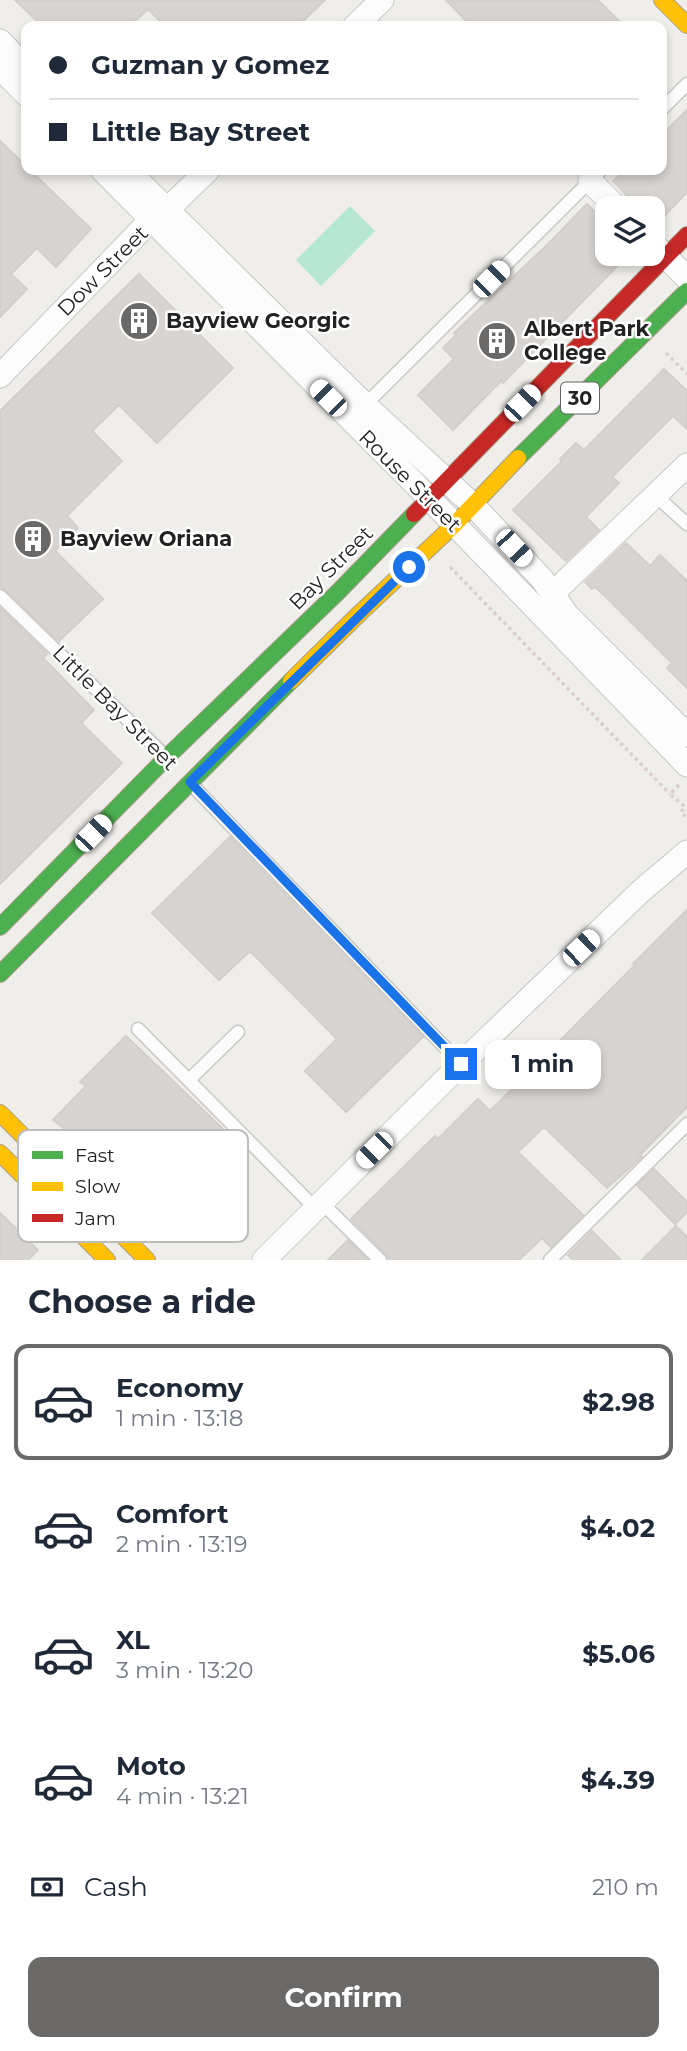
<!DOCTYPE html>
<meta charset="utf-8">
<style>
:root{--surface:#fff;--page:#f2f2f3;--text:#1f2937;--muted:#747a83;--line:#e0e1e3;--accent:#6a6968}
body{margin:0;font-family:Montserrat,sans-serif;background:var(--page);color:var(--text);height:100vh;display:flex;flex-direction:column;font-size:26px;white-space:nowrap}
*{box-sizing:border-box;margin:0}
p{font-size:23px;color:var(--muted)}
.icon{flex:none;width:38px;height:38px;fill:none;stroke:currentColor;stroke-width:2;stroke-linecap:round;stroke-linejoin:round}
.map{position:relative;height:1260px;overflow:hidden}
.drawer{display:flex;flex-direction:column;background:var(--surface);flex:1}
.drawer>*{flex:none}
.banner{position:absolute;left:21px;top:21px;width:646px;height:154px;border-radius:14px;box-shadow:0 4px 10px #0003;display:grid;align-content:center;height:154px;padding:0 28px;background:var(--surface)}
.controls{position:absolute;left:595px;top:196px;display:grid;gap:14px}
.controls a{display:grid;place-items:center;width:70px;height:70px;border-radius:14px;background:var(--surface);box-shadow:0 4px 10px #0003;font-size:35px}
.end{position:absolute;width:32px;height:32px;margin:-16px;border:9px solid #1a73e8;background:#fff;box-shadow:0 0 0 4px #fff}
.from{border-radius:50%}
.bubble{position:absolute;height:49px;border-radius:14px;background:var(--surface);box-shadow:0 4px 10px #0003;font-size:23px;font-weight:700;line-height:49px;text-align:center}
.car{position:absolute;width:21px;height:42px;margin:-21px -10px;border-radius:9px;box-shadow:0 0 5px 2px #0007;background:linear-gradient(#fff 24%,#345 0 40%,#fff 0 76%,#345 0 86%,#fff 0)}
.banner b{display:flex;align-items:center;gap:24px;height:66px;font-size:26px}
.banner b+b{border-top:2px solid var(--line)}
.banner i{width:18px;height:18px;background:var(--text)}
ul{padding:0;list-style:none}
li{display:flex;align-items:center;gap:21px;height:116px;margin:0 14px 10px;padding:0 14px;border:4px solid transparent;border-radius:14px}
li div{flex:1}
li b{display:block;font-size:26px}
li em{font-style:normal;font-weight:700}
li.on{border-color:var(--accent)}
li>.icon{width:63px;height:63px;stroke-width:1.5}
h2{padding:0 28px;font-size:32px;line-height:84px}
.pay{display:flex;align-items:center;gap:18px;height:77px;padding:0 28px;font-size:26px}
.pay p{margin-inline-start:auto}
.cta{display:flex;gap:14px;margin-top:auto;padding:14px 28px}
.cta a{flex:1;height:80px;border-radius:14px;background:var(--accent);color:#fff;font-size:28px;font-weight:700;line-height:80px;text-align:center}
.map>svg:first-child{display:block}
.pitch{fill:#b7e6d2}
.building{fill:#d7d4d2;stroke:#d3d0cc;stroke-width:2}
.lines{fill:none;stroke-linecap:round;stroke-linejoin:round}
.lane-casing{stroke:#c9c8c7;stroke-width:15}
.street-casing{stroke:#c9c8c7;stroke-width:25}
.fast-casing{stroke:#a79c86;stroke-width:18}
.slow-casing{stroke:#a79c86;stroke-width:18}
.jam-casing{stroke:#a79c86;stroke-width:18}
.path{stroke:#dccecd;stroke-width:3.5;stroke-dasharray:3.5 3.5;stroke-linecap:butt}
.lane{stroke:#fdfcfc;stroke-width:12}
.street{stroke:#fdfcfc;stroke-width:23}
.fast{stroke:#4caf50;stroke-width:16}
.slow{stroke:#ffc107;stroke-width:16}
.jam{stroke:#c62828;stroke-width:16}
.route{stroke:#1a73e8;stroke-width:9}
.labels{text-anchor:middle;stroke-width:5;stroke-linejoin:round;paint-order:stroke}
.shield{fill:#fff;stroke:#646464;stroke-width:2}
.shield-label{font-size:19px;font-weight:bold;fill:#222}
.street-label{font-size:21px;fill:#222;stroke:#fff}
.poi-label{font-size:21px;font-weight:bold;fill:#222;stroke:#fff;text-anchor:start}
.key{fill:#fff;stroke:#bdbdbd;stroke-width:2}
.key-label{font-size:19px;fill:#222}
</style>
<div class="map">
<svg width="687" height="1260" viewBox="0 0 687 1260">
<rect width="100%" height="100%" fill="#f0eeeb"/>
<path class="pitch" d="M 350,206 L 375,231 L 321,286 L 296,260 Z"/>
<path class="building" d="M 15,0 L 325,0 L 298,26 L 165,26 L 148,9 L 130,26 L 42,26 Z
M 446,0 L 598,0 L 624,26 L 471,26 Z
M 687,110 L 687,192 L 653,228 L 653,208 L 639,208 L 613,181 L 625,170 L 662,170 L 662,135 Z
M 0,141 L 26,166 L 26,170 L 30,170 L 91,229 L 56,267 L 37,248 L 11,274 L 27,289 L 0,317 Z
M 587,204 L 607,224 L 607,254 L 629,254 L 503,383 L 501,381 L 453,430 L 418,395 L 454,359 L 443,348 L 456,335 L 454,333 L 549,243 Z
M 139,274 L 233,368 L 157,443 L 119,405 L 92,431 L 122,461 L 67,516 L 78,528 L 55,551 L 103,599 L 59,641 L 6,590 L 0,587 L 0,411 Z
M 664,369 L 687,391 L 687,429 L 673,416 L 612,477 L 619,483 L 586,517 L 599,530 L 566,561 L 513,510 L 562,461 L 560,459 L 576,443 L 584,450 Z
M 626,543 L 650,566 L 660,555 L 687,581 L 687,688 L 667,668 L 672,663 L 607,598 L 595,587 L 592,589 L 585,582 Z
M 0,608 L 47,654 L 43,658 L 94,710 L 81,723 L 122,763 L 0,884 Z
M 230,837 L 423,1037 L 346,1112 L 305,1071 L 337,1039 L 250,951 L 219,980 L 152,913 Z
M 687,910 L 687,1107 L 640,1155 L 642,1157 L 607,1188 L 544,1127 L 518,1152 L 583,1215 L 551,1247 L 542,1238 L 519,1260 L 389,1260 L 386,1254 L 351,1219 L 435,1136 L 438,1139 L 478,1099 L 490,1111 L 635,965 L 633,964 Z
M 126,1036 L 242,1147 L 164,1230 L 76,1138 L 53,1120 L 86,1086 L 80,1082 Z
M 654,1169 L 687,1202 L 687,1212 L 675,1224 L 637,1185 Z
M 0,1213 L 38,1250 L 28,1260 L 0,1260 Z
M 676,1226 L 687,1237 L 687,1260 L 642,1260 Z
M 592,1231 L 621,1260 L 573,1260 L 568,1255 Z
M 348,1240 L 368,1260 L 328,1260 Z"/>
<g class="lines">
<defs>
<path id="lane" d="M 662,109 L 687,84
M 365,405 L 601,170
M 655,495 L 687,524
M 0,596 L 165,756
M 192,785 L 461,1064
M 138,1029 L 315,1208
M 189,1080 L 238,1032
M 321,1202 L 380,1260
M 550,1260 L 687,1124"/>
<path id="street" d="M 355,26 L 382,0
M 0,41 L 26,68
M 0,68 L 26,94
M 102,170 L 429,498 L 687,765
M 127,170 L 365,405 L 473,505 L 542,579 L 568,616 L 687,735
M 590,181 L 617,208
M 653,244 L 687,278
M 0,376 L 143,228 L 167,210 L 208,170
M 552,594 L 687,465
M 264,1260 L 461,1064 L 641,891 L 687,852"/>
<path id="fast" d="M 518,458 L 687,291
M 0,927 L 166,758 L 338,592 L 414,514
M 0,974 L 291,681"/>
<path id="slow" d="M 662,0 L 687,25
M 291,681 L 360,613 L 454,525 L 518,458
M 0,1113 L 147,1260
M 0,1153 L 107,1260"/>
<path id="jam" d="M 414,514 L 687,235"/>
</defs>
<use href="#lane" class="lane-casing"/>
<use href="#street" class="street-casing"/>
<use href="#fast" class="fast-casing"/>
<use href="#slow" class="slow-casing"/>
<use href="#jam" class="jam-casing"/>
<path class="path" d="M 666,353 L 687,374
M 452,567 L 451,568 L 670,794
M 679,785 L 670,794 L 685,807 L 681,812 L 687,818"/>
<use href="#lane" class="lane"/>
<use href="#street" class="street"/>
<use href="#fast" class="fast"/>
<use href="#slow" class="slow"/>
<use href="#jam" class="jam"/>
</g>
<g class="lines">
<path class="route" d="M 409,567 L 190,782 L 461,1064"/>
</g>
<defs>
<symbol id="building-disc" viewBox="-11 -11 22 22"><circle r="9.5" fill="#6a6968" stroke="#fff"/><path d="M-4-6H4V6H1V3H-1V6H-4ZM-2.5-4.3h1.7v1.8h-1.7ZM.8-4.3h1.7v1.8H.8ZM-2.5-1h1.7V.8h-1.7ZM.8-1h1.7V.8H.8Z" fill="#fff"/></symbol>
</defs>
<g fill-rule="evenodd">
<use href="#building-disc" x="117" y="299" width="44" height="44"/>
<use href="#building-disc" x="475" y="319" width="44" height="44"/>
<use href="#building-disc" x="11" y="517" width="44" height="44"/>
</g>
<g class="labels">
<rect class="shield" x="561" y="382.5" width="38" height="31" rx="5"/>
<g class="shield-label">
<text x="580" y="405">30</text>
</g>
<g class="street-label">
<text transform="translate(103 271) rotate(-45)" y="7">Dow Street</text>
<text transform="translate(410 481) rotate(45)" y="7">Rouse Street</text>
<text transform="translate(331 568) rotate(-45)" y="7">Bay Street</text>
<text transform="translate(115 708) rotate(45)" y="7">Little Bay Street</text>
</g>
<g class="poi-label">
<text x="166" y="328">Bayview Georgic</text>
<text x="524" y="336">Albert Park<tspan x="524" dy="24">College</tspan></text>
<text x="60" y="546">Bayview Oriana</text>
</g>
</g>
<rect x="18" y="1130" width="230" height="112" rx="10" class="key"/>
<rect x="32" y="1151" width="31" height="8" fill="#4caf50"/>
<rect x="32" y="1182" width="31" height="9" fill="#ffc107"/>
<rect x="32" y="1214" width="31" height="8" fill="#c62828"/>
<g class="key-label">
<text x="75" y="1162">Fast</text>
<text x="75" y="1193">Slow</text>
<text x="75" y="1225">Jam</text>
</g>
</svg>
<div class="controls">
<a><svg class="icon" aria-label="layers" viewBox="0 0 24 24"><path d="M12 4l9 5-9 5-9-5zM3 14l9 5 9-5"/></svg></a>
</div>
<i class="end from" style="left:409px;top:567px"></i>
<i class="end" style="left:461px;top:1064px"></i>
<div class="bubble" style="left:485px;top:1040px;width:116px">1 min</div>
<i class="car" style="left:491px;top:279px;rotate:45deg"></i>
<i class="car" style="left:328px;top:398px;rotate:315deg"></i>
<i class="car" style="left:522px;top:403px;rotate:44deg"></i>
<i class="car" style="left:514px;top:548px;rotate:137deg"></i>
<i class="car" style="left:93px;top:833px;rotate:44deg"></i>
<i class="car" style="left:581px;top:948px;rotate:46deg"></i>
<i class="car" style="left:374px;top:1150px;rotate:225deg"></i>
<div class="banner">
<b><i class="from"></i>Guzman y Gomez</b>
<b><i></i>Little Bay Street</b>
</div>
</div>
<section class="drawer">
<h2>Choose a ride</h2>
<ul>
<li class="on"><svg class="icon" aria-label="car" viewBox="0 0 24 24"><path d="M5 17H2v-5l4-1 3-4h7l3 4 3 1v5h-3M9 17h6M6 11h13"/><circle cx="7" cy="17" r="2"/><circle cx="17" cy="17" r="2"/></svg><div><b>Economy</b><p>1 min · 13:18</p></div><em>$2.98</em></li>
<li><svg class="icon" aria-label="car" viewBox="0 0 24 24"><path d="M5 17H2v-5l4-1 3-4h7l3 4 3 1v5h-3M9 17h6M6 11h13"/><circle cx="7" cy="17" r="2"/><circle cx="17" cy="17" r="2"/></svg><div><b>Comfort</b><p>2 min · 13:19</p></div><em>$4.02</em></li>
<li><svg class="icon" aria-label="car" viewBox="0 0 24 24"><path d="M5 17H2v-5l4-1 3-4h7l3 4 3 1v5h-3M9 17h6M6 11h13"/><circle cx="7" cy="17" r="2"/><circle cx="17" cy="17" r="2"/></svg><div><b>XL</b><p>3 min · 13:20</p></div><em>$5.06</em></li>
<li><svg class="icon" aria-label="car" viewBox="0 0 24 24"><path d="M5 17H2v-5l4-1 3-4h7l3 4 3 1v5h-3M9 17h6M6 11h13"/><circle cx="7" cy="17" r="2"/><circle cx="17" cy="17" r="2"/></svg><div><b>Moto</b><p>4 min · 13:21</p></div><em>$4.39</em></li>
</ul>
<div class="pay"><svg class="icon" aria-label="cash" viewBox="0 0 24 24"><path d="M3 7h18v10H3z"/><circle cx="12" cy="12" r="2"/></svg>Cash<p>210 m</p></div>
<div class="cta"><a>Confirm</a></div>
</section>
